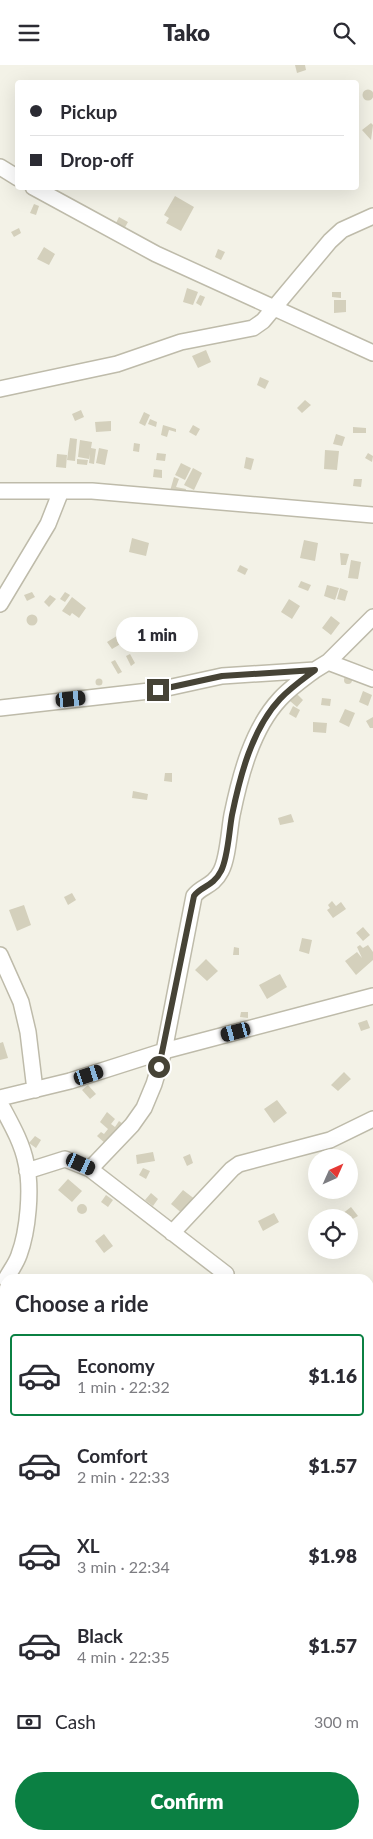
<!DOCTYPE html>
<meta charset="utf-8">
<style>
:root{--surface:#fff;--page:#f7f7f7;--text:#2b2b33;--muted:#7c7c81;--line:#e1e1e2;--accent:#0b8043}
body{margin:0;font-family:Lato,sans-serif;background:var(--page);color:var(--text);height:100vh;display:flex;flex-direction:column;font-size:19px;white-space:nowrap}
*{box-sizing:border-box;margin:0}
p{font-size:16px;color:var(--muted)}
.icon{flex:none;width:28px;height:28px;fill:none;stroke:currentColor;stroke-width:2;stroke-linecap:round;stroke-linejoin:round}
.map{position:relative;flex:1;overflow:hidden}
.details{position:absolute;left:0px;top:1209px;width:374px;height:566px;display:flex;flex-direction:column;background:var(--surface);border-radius:15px 15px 0 0;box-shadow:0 5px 20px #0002}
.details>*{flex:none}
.top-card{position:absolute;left:15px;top:15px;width:344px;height:110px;border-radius:5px;box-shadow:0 5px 20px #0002;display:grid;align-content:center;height:110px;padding:0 15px;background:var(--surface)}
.needle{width:32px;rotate:45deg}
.fabs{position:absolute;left:308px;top:1084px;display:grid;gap:10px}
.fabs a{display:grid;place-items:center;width:50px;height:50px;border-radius:50%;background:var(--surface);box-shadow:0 5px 20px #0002;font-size:25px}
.end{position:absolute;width:22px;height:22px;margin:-11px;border:6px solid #464336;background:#fff;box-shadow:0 0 0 2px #fff}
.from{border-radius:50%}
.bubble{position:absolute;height:35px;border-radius:18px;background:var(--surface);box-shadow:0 5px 20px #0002;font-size:16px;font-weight:800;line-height:35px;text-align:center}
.car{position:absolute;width:15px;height:30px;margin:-15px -8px;border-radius:6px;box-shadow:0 0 4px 1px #0007;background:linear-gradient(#222 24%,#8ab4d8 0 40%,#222 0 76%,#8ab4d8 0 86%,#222 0)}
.top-card b{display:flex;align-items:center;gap:18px;height:48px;font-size:19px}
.top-card b+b{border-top:1px solid var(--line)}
.top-card i{width:12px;height:12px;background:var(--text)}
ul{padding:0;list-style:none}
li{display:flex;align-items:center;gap:15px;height:82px;margin:0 10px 8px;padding:0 5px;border:2px solid transparent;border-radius:5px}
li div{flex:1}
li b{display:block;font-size:19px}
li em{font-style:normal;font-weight:800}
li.selected{border-color:var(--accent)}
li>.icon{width:45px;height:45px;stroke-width:1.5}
h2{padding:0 15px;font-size:22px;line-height:60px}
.pay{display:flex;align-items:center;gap:12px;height:55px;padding:0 15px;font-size:19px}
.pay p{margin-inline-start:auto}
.action{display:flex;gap:10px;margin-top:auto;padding:10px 15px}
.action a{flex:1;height:58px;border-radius:30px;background:var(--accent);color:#fff;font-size:20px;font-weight:800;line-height:58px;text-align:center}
header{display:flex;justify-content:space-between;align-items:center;height:65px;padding:0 15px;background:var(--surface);font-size:22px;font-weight:800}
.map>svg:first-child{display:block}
.building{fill:#d4d0bc}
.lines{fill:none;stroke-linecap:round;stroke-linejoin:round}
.street-casing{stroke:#bebbaa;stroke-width:18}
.street{stroke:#fff;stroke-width:15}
.route{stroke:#464336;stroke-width:6}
</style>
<header><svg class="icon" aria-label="menu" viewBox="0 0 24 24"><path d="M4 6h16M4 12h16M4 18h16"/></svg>Tako<svg class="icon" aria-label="search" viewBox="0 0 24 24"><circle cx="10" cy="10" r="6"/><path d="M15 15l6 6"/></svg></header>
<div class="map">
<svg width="373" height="1774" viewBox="0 0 373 1774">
<rect width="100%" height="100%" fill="#f3f2e7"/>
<path class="building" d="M 295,0 L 305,0 L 306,5 L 297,8 Z
M362.5 30a5.5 5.5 0 1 1 11 0a5.5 5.5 0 1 1-11 0Z
M 371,58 L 373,60 L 371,75 L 362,65 Z
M 175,131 L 194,142 L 181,166 L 166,158 L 169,153 L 164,150 Z
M 34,139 L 39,141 L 36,150 L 30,148 Z
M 119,152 L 128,157 L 124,164 L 115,160 Z
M 19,163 L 21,168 L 14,172 L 11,167 Z
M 44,182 L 55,189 L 49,200 L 37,194 Z
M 218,184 L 225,187 L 221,195 L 215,192 Z
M 187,223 L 198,227 L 193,240 L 183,237 Z
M 332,227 L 341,227 L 341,233 L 332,232 Z
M 200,230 L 205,232 L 201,241 L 196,238 Z
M 334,235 L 346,235 L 346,247 L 334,248 Z
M 206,285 L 211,297 L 198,303 L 192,291 Z
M 260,312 L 269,316 L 265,324 L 257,320 Z
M 305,335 L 311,340 L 302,348 L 297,343 Z
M 81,345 L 84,352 L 75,356 L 72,349 Z
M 144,347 L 150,350 L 145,361 L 139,358 Z
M 150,354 L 157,357 L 156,362 L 148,359 Z
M 111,356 L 111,366 L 96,367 L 95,357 Z
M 163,360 L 176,364 L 176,367 L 169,365 L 167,372 L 161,370 Z
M 193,360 L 200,364 L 196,371 L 189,367 Z
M 353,362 L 366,363 L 366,368 L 353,368 Z
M 336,369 L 345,372 L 342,381 L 333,379 Z
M 70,373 L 77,374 L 75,396 L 67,395 Z
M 80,375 L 92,377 L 91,383 L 96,384 L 94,399 L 89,398 L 90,389 L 89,394 L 78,392 Z
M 134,378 L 140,379 L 139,387 L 133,386 Z
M 99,383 L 108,385 L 105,400 L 96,398 Z
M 325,385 L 339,386 L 337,405 L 324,404 Z
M 157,388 L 166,389 L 165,396 L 156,395 Z
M 368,388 L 373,391 L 372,397 L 365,393 Z
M 57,389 L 67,390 L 66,403 L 56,402 Z
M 246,392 L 254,394 L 251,405 L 244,403 Z
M 77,394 L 88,395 L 87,400 L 77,399 Z
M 181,398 L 191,403 L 185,415 L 175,410 Z
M 193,403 L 202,408 L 194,425 L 184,420 Z
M 154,404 L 162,405 L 162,413 L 153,412 Z
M 174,412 L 179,414 L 176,422 L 186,424 L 185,430 L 170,426 Z
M 354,414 L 362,414 L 361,422 L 353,421 Z
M 132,473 L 149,478 L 146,491 L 129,487 Z
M 304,475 L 318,478 L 315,496 L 300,493 Z
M 340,488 L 349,489 L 346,500 L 341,500 Z
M 351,495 L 361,497 L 358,514 L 348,513 Z
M 240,500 L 248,504 L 245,510 L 237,506 Z
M 301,516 L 311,520 L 308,526 L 298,522 Z
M 327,520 L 339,523 L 335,535 L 324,531 Z
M 340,523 L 348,526 L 345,536 L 337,534 Z
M 32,527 L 35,532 L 27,536 L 24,530 Z
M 65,527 L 70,530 L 65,537 L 60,534 Z
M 50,530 L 56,534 L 49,542 L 44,537 Z
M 72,532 L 86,543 L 79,553 L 72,548 L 70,551 L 62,546 Z
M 289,534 L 300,541 L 292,554 L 281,547 Z
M26.5 555a5.5 5.5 0 1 1 11 0a5.5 5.5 0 1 1-11 0Z
M 331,551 L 340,558 L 331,570 L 322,563 Z
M 125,566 L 129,574 L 112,584 L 107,577 Z
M 130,589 L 135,598 L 131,601 L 126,591 Z
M 115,595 L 122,607 L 118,609 L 111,597 Z
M344 615a4 4 0 1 1 8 0a4 4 0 1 1-8 0Z
M95.5 617a3.5 3.5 0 1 1 7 0a3.5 3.5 0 1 1-7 0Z
M 363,626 L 372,630 L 368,641 L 359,637 Z
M 296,628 L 303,635 L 297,642 L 290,636 Z
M 322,633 L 331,634 L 330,641 L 321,640 Z
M 293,641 L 300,645 L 296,653 L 289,649 Z
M 345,644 L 355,648 L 349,662 L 339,657 Z
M 373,652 L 373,663 L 370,663 L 366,656 Z
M 313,657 L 327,658 L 326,668 L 313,667 Z
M 165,708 L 172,708 L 172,717 L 164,716 Z
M 133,726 L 148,729 L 147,735 L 132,733 Z
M 291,749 L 294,757 L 280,760 L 278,753 Z
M 72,828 L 76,835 L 68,840 L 64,832 Z
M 332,836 L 336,841 L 341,837 L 346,844 L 333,853 L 327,845 L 330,843 L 328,840 Z
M 24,840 L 31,860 L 17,866 L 9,845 Z
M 363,862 L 370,870 L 363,876 L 356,868 Z
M 302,873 L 312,875 L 309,889 L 299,886 Z
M 360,880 L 363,883 L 368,880 L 373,887 L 373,895 L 356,910 L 345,896 L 357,887 L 362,893 L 357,882 Z
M 234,882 L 239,883 L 239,890 L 233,890 Z
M 206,894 L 218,906 L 207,916 L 195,905 Z
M 280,909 L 287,922 L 267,934 L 259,920 Z
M 241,947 L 248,947 L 248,953 L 240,952 Z
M 367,955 L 370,963 L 361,966 L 358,958 Z
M 3,977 L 8,993 L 0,995 L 0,978 Z
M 344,1007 L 351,1014 L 338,1026 L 331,1020 Z
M 88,1020 L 96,1029 L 90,1034 L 82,1025 Z
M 277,1035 L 287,1048 L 274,1058 L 264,1044 Z
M 107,1047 L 115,1054 L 111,1059 L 115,1062 L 119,1056 L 123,1059 L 106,1079 L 97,1071 L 101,1067 L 104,1069 L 108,1064 L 100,1057 Z
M 35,1071 L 41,1075 L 36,1083 L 29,1078 Z
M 153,1087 L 155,1096 L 137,1099 L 136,1090 Z
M 190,1089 L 193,1098 L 187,1101 L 183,1092 Z
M 143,1103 L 150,1106 L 146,1114 L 139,1110 Z
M 68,1114 L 82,1126 L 72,1137 L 58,1125 Z
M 183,1125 L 196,1135 L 184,1150 L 171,1139 Z
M 151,1128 L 158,1134 L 153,1141 L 145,1135 Z
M 106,1130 L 113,1135 L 108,1142 L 101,1137 Z
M77 1144a5 5 0 1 1 10 0a5 5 0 1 1-10 0Z
M 351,1142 L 358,1151 L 349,1156 L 349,1152 L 344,1152 L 342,1149 Z
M 274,1148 L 279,1157 L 263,1166 L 258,1156 Z
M 104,1169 L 113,1181 L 104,1188 L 95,1176 Z"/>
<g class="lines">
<defs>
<path id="street" d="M 0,102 L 18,113
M 33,122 L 156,189 L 373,288
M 0,324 L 117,299 L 181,277 L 253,263 L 263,256 L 330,176 L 342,165 L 373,151
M 0,426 L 92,426 L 373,450
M 0,539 L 48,459 L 61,426
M 328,597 L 373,614
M 0,643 L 158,625 L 222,611 L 315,605 L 328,597 L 373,552
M 0,890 L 21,937 L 28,967 L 35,1025
M 0,1033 L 70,1016 L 164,986 L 373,931
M 0,1038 C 10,1057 22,1077 26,1098 C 32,1123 28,1166 19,1190 C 16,1199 10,1206 6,1214
M 90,1104 L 132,1060 L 144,1043 L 154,1019 L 164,986 L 194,831 C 201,821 213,822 221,806 C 228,793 229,766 232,750 C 240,711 252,664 280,634 C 290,623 303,614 315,605
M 27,1106 L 65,1094 L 90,1104 L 226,1209
M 172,1168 L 232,1104 L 239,1099 L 330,1075 L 373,1054
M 369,1446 L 373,1441
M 41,1774 L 47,1770"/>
</defs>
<use href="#street" class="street-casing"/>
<use href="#street" class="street"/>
</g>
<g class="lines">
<path class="route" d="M 158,625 L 222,611 L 315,605 C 303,614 290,623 280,634 C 252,664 240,711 232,750 C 229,766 228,793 221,806 C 213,822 201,821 194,831 L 159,1002"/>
</g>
</svg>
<div class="fabs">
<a><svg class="needle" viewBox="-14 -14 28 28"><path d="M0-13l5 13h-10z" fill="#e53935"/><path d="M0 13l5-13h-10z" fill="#7c7c81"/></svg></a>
<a><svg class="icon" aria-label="locate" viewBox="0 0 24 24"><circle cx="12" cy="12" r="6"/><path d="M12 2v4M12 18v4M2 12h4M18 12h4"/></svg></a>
</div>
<i class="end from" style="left:159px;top:1002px"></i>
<i class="end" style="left:158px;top:625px"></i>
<div class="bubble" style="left:116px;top:552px;width:82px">1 min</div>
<i class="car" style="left:71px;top:634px;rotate:84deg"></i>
<i class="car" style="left:236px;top:967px;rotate:255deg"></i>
<i class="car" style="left:89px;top:1010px;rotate:72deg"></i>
<i class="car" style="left:81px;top:1099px;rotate:115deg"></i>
<div class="top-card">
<b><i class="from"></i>Pickup</b>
<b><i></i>Drop-off</b>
</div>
<section class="details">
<h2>Choose a ride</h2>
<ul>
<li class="selected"><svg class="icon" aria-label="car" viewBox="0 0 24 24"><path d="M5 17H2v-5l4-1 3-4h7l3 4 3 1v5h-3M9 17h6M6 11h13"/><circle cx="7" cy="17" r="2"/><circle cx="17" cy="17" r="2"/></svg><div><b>Economy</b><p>1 min · 22:32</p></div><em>$1.16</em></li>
<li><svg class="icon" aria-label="car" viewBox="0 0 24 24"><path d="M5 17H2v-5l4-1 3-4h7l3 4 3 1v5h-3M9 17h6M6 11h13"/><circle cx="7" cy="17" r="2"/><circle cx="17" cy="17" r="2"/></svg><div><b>Comfort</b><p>2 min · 22:33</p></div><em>$1.57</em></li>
<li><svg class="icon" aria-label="car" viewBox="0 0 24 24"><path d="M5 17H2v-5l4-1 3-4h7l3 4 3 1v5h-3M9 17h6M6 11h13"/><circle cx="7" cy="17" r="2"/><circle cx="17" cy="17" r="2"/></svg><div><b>XL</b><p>3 min · 22:34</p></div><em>$1.98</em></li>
<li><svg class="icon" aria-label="car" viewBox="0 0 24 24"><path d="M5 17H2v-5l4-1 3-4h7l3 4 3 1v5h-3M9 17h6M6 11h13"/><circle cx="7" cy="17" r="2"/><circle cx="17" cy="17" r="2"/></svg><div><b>Black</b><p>4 min · 22:35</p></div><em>$1.57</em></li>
</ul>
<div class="pay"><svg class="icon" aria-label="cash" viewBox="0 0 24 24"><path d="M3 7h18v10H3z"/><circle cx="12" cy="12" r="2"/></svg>Cash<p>300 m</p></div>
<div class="action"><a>Confirm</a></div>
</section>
</div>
